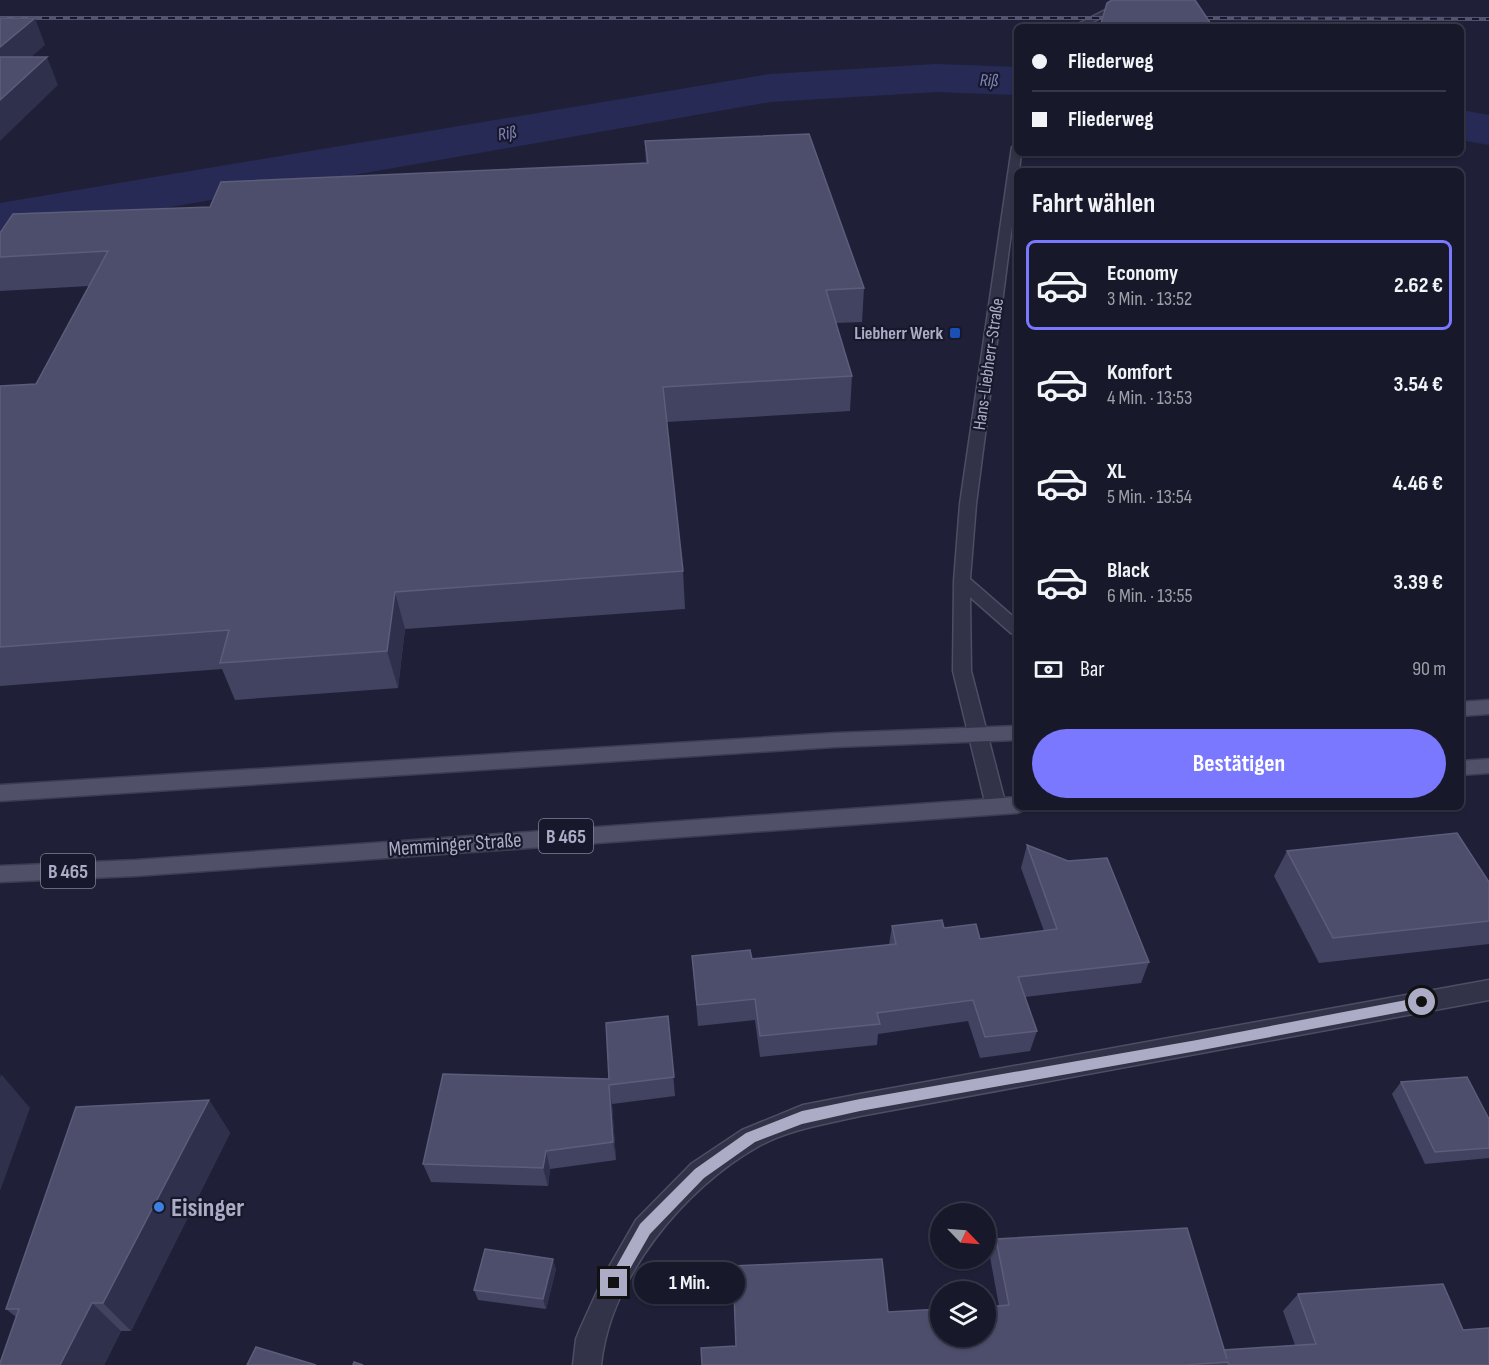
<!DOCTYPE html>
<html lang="de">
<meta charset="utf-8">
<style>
:root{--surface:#17182a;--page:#202132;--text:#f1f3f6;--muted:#9ea0a8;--line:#363747;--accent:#7978ff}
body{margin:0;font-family:"Sofia Sans Condensed",sans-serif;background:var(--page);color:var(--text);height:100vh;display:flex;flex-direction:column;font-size:22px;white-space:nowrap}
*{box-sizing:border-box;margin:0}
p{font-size:20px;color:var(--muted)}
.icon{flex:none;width:33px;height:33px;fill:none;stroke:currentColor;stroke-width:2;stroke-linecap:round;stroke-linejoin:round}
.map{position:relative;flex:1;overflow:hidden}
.panel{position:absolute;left:1014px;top:168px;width:450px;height:642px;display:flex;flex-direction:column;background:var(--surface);border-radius:9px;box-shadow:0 2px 4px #0004,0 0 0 2px var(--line)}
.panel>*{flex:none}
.hud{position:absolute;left:1014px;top:24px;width:450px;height:132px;border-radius:9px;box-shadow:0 2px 4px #0004,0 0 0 2px var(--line);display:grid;align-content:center;height:132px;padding:0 18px;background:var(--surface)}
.needle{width:39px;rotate:115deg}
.controls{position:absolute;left:930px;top:1203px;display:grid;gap:12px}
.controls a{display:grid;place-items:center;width:66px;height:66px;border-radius:50%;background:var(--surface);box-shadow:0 2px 4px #0004,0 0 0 2px var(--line);font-size:30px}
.end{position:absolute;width:27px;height:27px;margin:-14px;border:8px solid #acacc6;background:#111;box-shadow:0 0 0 3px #111}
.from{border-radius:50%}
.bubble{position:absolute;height:42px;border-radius:21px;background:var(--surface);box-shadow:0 2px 4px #0004,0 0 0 2px var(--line);font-size:20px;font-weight:700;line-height:42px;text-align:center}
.hud b{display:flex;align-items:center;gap:21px;height:57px;font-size:22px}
.hud b+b{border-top:2px solid var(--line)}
.hud i{width:15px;height:15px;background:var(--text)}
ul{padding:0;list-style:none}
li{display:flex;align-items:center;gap:18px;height:90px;margin:0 12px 9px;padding:0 6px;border:3px solid transparent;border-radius:9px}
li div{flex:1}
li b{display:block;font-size:22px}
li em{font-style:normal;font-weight:700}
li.selected{border-color:var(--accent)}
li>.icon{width:54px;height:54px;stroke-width:1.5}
h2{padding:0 18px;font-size:27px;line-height:72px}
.pay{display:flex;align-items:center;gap:15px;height:66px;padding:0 18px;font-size:22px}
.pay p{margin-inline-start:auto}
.cta{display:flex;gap:12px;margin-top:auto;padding:12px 18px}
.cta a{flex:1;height:69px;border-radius:36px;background:var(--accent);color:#fff;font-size:24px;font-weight:700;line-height:69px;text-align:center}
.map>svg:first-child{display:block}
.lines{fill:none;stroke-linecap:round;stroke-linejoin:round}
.river{fill:#282a56;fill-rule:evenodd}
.street-casing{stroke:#4d4d64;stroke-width:3}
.primary-casing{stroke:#3c3c52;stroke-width:3}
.street{fill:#323349;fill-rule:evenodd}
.primary{fill:#505169;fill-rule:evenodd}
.rail-casing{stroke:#545470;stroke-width:4}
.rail{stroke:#18182d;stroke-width:2;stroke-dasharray:7;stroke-linecap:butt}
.wall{fill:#424361}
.shaded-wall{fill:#2f304c}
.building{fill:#4d4e6c;stroke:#5c5d7a;stroke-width:1.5}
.route{fill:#acacc6}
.transit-dot{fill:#1a4fb4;stroke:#18182d;stroke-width:2}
.shop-dot{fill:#3f7fe0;stroke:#18182d;stroke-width:2}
.labels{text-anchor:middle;stroke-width:4.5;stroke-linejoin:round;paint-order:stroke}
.far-water-label{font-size:18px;font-style:italic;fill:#8184b9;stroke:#18182d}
.far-poi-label{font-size:18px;font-weight:bold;fill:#acacc6;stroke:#18182d;text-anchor:end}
.far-street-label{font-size:18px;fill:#acacc6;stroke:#18182d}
.shield{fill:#18182d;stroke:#808098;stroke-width:1.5}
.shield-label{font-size:20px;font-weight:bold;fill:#acacc6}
.street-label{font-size:21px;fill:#acacc6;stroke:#18182d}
.near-poi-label{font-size:26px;font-weight:bold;fill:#acacc6;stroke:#18182d;text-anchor:start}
</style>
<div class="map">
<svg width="1489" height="1365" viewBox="0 0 1489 1365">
<rect width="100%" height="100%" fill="#1f2038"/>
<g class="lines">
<path class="river" d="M 937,64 L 1017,67 L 1017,95 L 937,92 L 770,102 L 0,237 L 0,203 L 770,74 Z
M 1461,110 L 1489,115 L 1489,145 L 1461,140 Z"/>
<defs>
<path id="street" d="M 1125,0 L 1136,0 L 1083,27 L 1072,27 Z
M 1017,144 L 1017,153 L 1021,153 L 1019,171 L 1017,171 L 1017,187 L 976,504 L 970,579 L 1017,620 L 1017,635 L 1011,633 L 970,597 L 971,671 L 1006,806 L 1003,811 L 996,814 L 989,811 L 986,806 L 953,671 L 954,581 L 960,504 L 1012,147 Z
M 1489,980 L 1489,1000 L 860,1116 C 826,1124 790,1129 759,1146 C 684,1188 610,1278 601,1365 L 573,1365 L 576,1339 L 580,1329 L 605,1274 L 636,1220 L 691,1164 L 742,1130 L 803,1105 L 860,1094 Z"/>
<path id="primary" d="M 1489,700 L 1489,714 L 1461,716 L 1461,702 Z
M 1017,726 L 1017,740 L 835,747 L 0,801 L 0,785 L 835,733 Z
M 1489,759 L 1489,773 L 1461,775 L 1461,761 Z
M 1017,797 L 1017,807 L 1026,807 L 1024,810 L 1017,813 L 136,876 L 0,882 L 0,866 L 136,860 Z"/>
</defs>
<use href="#street" class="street-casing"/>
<use href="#primary" class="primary-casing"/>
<use href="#street" class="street"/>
<use href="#primary" class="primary"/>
<defs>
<path id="rail" d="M 0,18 L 1120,18
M 1192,18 L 1489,19"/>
</defs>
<use href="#rail" class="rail-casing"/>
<use href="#rail" class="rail"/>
</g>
<path class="wall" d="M 645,141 L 864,288 L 862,322 L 836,323 L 852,376 L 850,411 L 666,422 L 683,571 L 685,609 L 405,629 L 398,688 L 235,700 L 222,669 L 0,686 L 0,386 L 36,384 L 89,286 L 0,291 L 0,233 L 210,207 L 646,163 Z
M 1027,845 L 1149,962 L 1141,983 L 1025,997 L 1037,1031 L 1030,1051 L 980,1058 L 968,1021 L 878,1034 L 877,1045 L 760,1057 L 755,1020 L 698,1026 L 692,956 L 752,959 L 889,945 L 892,926 L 944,928 L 980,939 L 1044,931 L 1021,868 Z
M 1287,851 L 1489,882 L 1489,944 L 1319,963 L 1274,876 Z
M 668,1016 L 675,1096 L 612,1104 L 616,1160 L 550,1169 L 548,1186 L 431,1182 L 423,1164 L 609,1079 Z
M 1401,1082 L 1489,1119 L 1489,1158 L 1425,1164 L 1392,1094 Z
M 209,1100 L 230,1133 L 131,1331 L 121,1331 L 104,1365 L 0,1365 L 16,1317 L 6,1309 Z
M 996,1239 L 1224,1350 L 1295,1345 L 1283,1311 L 1298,1294 L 1463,1330 L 1489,1365 L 702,1365 L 736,1346 L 888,1312 L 999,1306 L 990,1257 Z
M 556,1269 L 546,1309 L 478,1300 L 474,1290 Z"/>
<path class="shaded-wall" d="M 35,18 L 45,45 L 0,85 L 0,47 Z
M 47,57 L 58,85 L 0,141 L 0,100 Z
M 395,592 L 405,629 L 398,688 L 387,651 Z
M 1,1074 L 30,1108 L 0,1191 L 0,1078 Z
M 609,1085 L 612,1104 L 616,1160 L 613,1142 Z
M 209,1100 L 230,1133 L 131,1331 L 103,1303 Z
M 546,1151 L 550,1169 L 548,1186 L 543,1168 Z
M 553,1259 L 556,1269 L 546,1309 L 543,1299 Z
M 92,1303 L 121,1331 L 104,1365 L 60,1365 Z"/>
<path class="building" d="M 1112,0 L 1195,0 L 1213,27 L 1100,27 L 1107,3 Z
M 0,18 L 35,18 L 0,47 Z
M 0,57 L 47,57 L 0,100 Z
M 809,134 L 864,288 L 826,290 L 852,376 L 663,387 L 683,571 L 395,592 L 387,651 L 220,663 L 229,630 L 0,647 L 0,386 L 36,384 L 108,251 L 0,257 L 0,233 L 13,214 L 210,207 L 221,182 L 648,163 L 645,141 Z
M 1457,833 L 1489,882 L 1489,921 L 1333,938 L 1287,851 Z
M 1027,845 L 1068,861 L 1107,858 L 1149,962 L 1018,977 L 1037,1031 L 985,1037 L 973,1000 L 877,1013 L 880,1024 L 760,1036 L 755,999 L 697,1005 L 692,956 L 750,950 L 752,959 L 896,944 L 892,926 L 942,920 L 944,928 L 976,924 L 980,939 L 1057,929 Z
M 668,1016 L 674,1077 L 609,1085 L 613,1142 L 546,1151 L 543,1168 L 423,1164 L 443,1074 L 609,1079 L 606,1023 Z
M 1467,1077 L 1489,1119 L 1489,1148 L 1435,1152 L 1401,1082 Z
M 209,1100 L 103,1303 L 92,1303 L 60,1365 L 0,1365 L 0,1363 L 19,1309 L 6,1309 L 76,1107 Z
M 1187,1228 L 1227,1359 L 1224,1350 L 1316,1344 L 1298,1294 L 1443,1284 L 1463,1330 L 1489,1328 L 1489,1365 L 1229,1365 L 1228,1362 L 1184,1365 L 702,1365 L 701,1348 L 736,1346 L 733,1266 L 882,1259 L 888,1312 L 940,1309 L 940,1336 L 986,1336 L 986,1307 L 1009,1305 L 996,1239 Z
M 485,1249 L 553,1259 L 543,1299 L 474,1290 Z
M 256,1347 L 316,1365 L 247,1365 Z
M 354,1362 L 363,1365 L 353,1365 Z"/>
<path class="route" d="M 1422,997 L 1428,1002 L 1422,1008 L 1197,1051 L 860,1111 L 802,1124 L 755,1142 L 704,1178 L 650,1234 L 619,1288 L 614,1290 L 609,1288 L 607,1283 L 640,1224 L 695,1169 L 746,1133 L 802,1111 L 860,1099 L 1197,1040 Z"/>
<rect class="transit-dot" x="949" y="327" width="12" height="12" rx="3"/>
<circle class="shop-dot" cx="159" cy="1207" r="6"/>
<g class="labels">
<g class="far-water-label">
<text transform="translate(989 80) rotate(2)" y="6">Riß</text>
<text transform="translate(507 133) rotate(-10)" y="6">Riß</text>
</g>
<g class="far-poi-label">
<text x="943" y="339">Liebherr Werk</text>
</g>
<g class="far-street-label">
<text transform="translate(988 364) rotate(-82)" y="6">Hans-Liebherr-Straße</text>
</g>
<g class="shield">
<rect x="539" y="819" width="54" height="34" rx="4.5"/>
<rect x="41" y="854" width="54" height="34" rx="4.5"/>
</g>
<g class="shield-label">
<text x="566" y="843">B 465</text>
<text x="68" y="878">B 465</text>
</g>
<g class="street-label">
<text transform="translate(455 844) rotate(-4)" y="7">Memminger Straße</text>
</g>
<g class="near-poi-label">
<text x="171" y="1216">Eisinger</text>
</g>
</g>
</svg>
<div class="controls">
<a><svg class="needle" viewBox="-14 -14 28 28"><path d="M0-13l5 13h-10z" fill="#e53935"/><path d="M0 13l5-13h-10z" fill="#9ea0a8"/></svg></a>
<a><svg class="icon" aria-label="layers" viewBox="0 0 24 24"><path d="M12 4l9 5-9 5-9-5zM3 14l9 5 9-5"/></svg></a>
</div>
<i class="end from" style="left:1422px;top:1002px"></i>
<i class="end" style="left:614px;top:1283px"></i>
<div class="bubble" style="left:634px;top:1262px;width:111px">1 Min.</div>
<div class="hud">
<b><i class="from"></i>Fliederweg</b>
<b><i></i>Fliederweg</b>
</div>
<section class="panel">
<h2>Fahrt wählen</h2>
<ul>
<li class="selected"><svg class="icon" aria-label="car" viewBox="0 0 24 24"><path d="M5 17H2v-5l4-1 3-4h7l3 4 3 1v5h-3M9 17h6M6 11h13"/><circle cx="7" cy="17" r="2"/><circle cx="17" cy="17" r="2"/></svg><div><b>Economy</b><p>3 Min. · 13:52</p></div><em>2.62 €</em></li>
<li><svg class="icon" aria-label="car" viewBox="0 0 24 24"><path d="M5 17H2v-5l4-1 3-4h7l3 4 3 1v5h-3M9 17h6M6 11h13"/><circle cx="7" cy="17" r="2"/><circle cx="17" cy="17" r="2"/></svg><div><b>Komfort</b><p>4 Min. · 13:53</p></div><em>3.54 €</em></li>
<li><svg class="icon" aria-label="car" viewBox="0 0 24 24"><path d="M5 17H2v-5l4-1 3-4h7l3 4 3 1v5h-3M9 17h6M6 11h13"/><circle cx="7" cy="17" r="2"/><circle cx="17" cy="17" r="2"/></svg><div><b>XL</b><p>5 Min. · 13:54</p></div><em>4.46 €</em></li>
<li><svg class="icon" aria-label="car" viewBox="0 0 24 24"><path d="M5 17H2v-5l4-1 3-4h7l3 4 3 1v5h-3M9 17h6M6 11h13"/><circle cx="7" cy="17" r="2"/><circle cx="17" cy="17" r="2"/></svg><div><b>Black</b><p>6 Min. · 13:55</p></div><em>3.39 €</em></li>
</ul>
<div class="pay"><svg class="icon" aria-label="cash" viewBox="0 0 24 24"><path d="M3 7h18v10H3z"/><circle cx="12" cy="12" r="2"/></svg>Bar<p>90 m</p></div>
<div class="cta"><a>Bestätigen</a></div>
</section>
</div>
